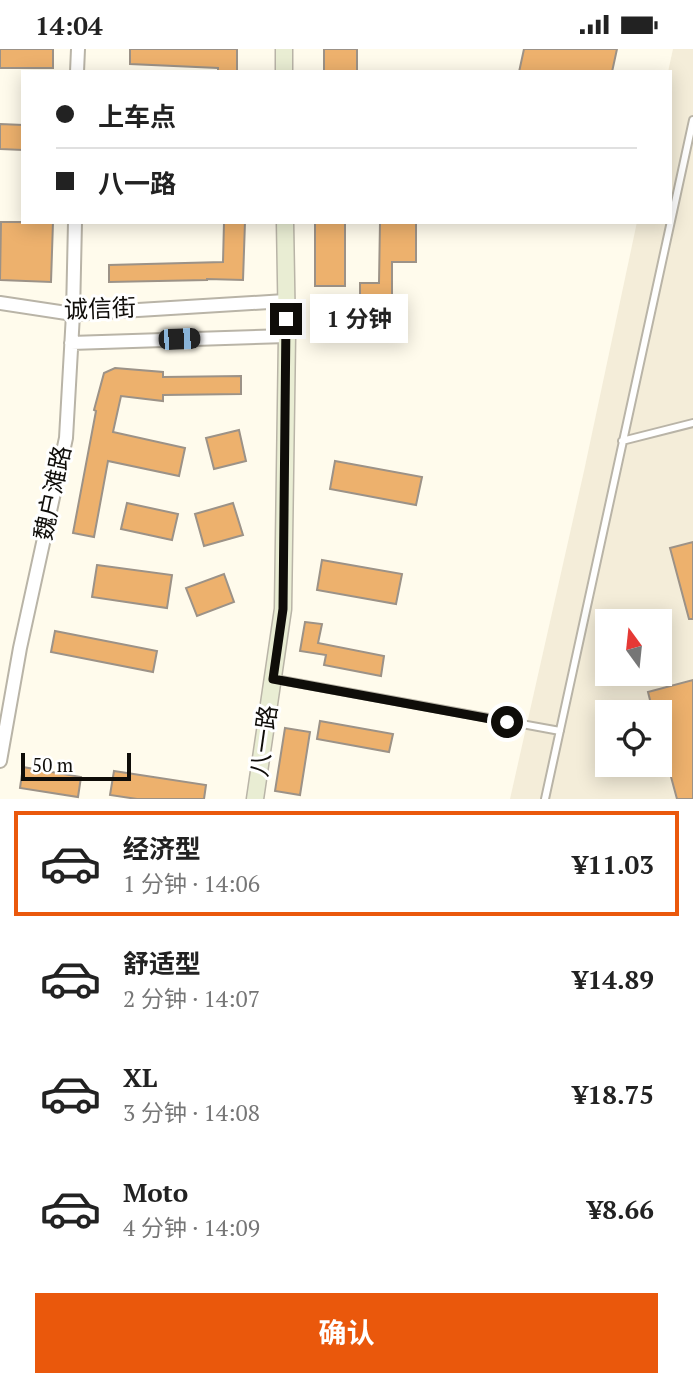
<!DOCTYPE html>
<html lang="zh">
<meta charset="utf-8">
<style>
:root{--surface:#fff;--page:#f2f2f2;--text:#222;--muted:#767676;--line:#e0e0e0;--accent:#ea580c}
body{margin:0;font-family:"PT Serif","Noto Sans SC",serif;background:var(--page);color:var(--text);height:100vh;display:flex;flex-direction:column;font-size:26px;white-space:nowrap}
*{box-sizing:border-box;margin:0}
p{font-size:23px;color:var(--muted)}
.icon{flex:none;width:38px;height:38px;fill:none;stroke:currentColor;stroke-width:2;stroke-linecap:round;stroke-linejoin:round}
.map{position:relative;height:750px;overflow:hidden}
.drawer{display:flex;flex-direction:column;background:var(--surface);flex:1}
.drawer>*{flex:none}
.top-card{position:absolute;left:21px;top:21px;width:651px;height:154px;border-radius:0px;box-shadow:0 4px 18px #0003;display:grid;align-content:center;height:154px;padding:0 35px;background:var(--surface)}
.needle{width:46px;rotate:345deg}
.buttons{position:absolute;left:595px;top:560px;display:grid;gap:14px}
.buttons a{display:grid;place-items:center;width:77px;height:77px;border-radius:0px;background:var(--surface);box-shadow:0 4px 18px #0003;font-size:35px}
.scale{position:absolute;left:21px;bottom:18px;width:110px;box-sizing:border-box;padding-left:7px;border:4px solid #0f0d09;border-top:0;font-size:19px;line-height:24px;white-space:nowrap;color:#0f0d09;-webkit-text-stroke:5px #fff;paint-order:stroke}
.end{position:absolute;width:32px;height:32px;margin:-16px;border:9px solid #0f0d09;background:#fff;box-shadow:0 0 0 4px #fff}
.from{border-radius:50%}
.bubble{position:absolute;height:49px;border-radius:0px;background:var(--surface);box-shadow:0 4px 18px #0003;font-size:23px;font-weight:700;line-height:49px;text-align:center}
.car{position:absolute;width:21px;height:42px;margin:-21px -10px;border-radius:9px;box-shadow:0 0 5px 2px #0007;background:linear-gradient(#222 24%,#8ab4d8 0 40%,#222 0 76%,#8ab4d8 0 86%,#222 0)}
.top-card b{display:flex;align-items:center;gap:24px;height:66px;font-size:26px}
.top-card b+b{border-top:2px solid var(--line)}
.top-card i{width:18px;height:18px;background:var(--text)}
ul{padding:12px 0 0;list-style:none}
li{display:flex;align-items:center;gap:21px;height:105px;margin:0 14px 10px;padding:0 21px;border:4px solid transparent;border-radius:0px}
li div{flex:1}
li b{display:block;font-size:26px}
li em{font-style:normal;font-weight:700}
li.on{border-color:var(--accent)}
li>.icon{width:63px;height:63px;stroke-width:1.5}
.primary-button{display:flex;gap:14px;margin-top:auto;padding:14px 35px}
.primary-button a{flex:1;height:80px;border-radius:0px;background:var(--accent);color:#fff;font-size:28px;font-weight:700;line-height:80px;text-align:center}
.status{display:flex;justify-content:space-between;align-items:center;height:49px;padding:0 35px;background:var(--surface);direction:ltr}
.status svg{height:19px;fill:currentColor}
.map>svg:first-child{display:block}
.built{fill:#f4edd9;fill-rule:evenodd}
.building{fill:#edb16d;stroke:#9c9287;stroke-width:2}
.lines{fill:none;stroke-linecap:round;stroke-linejoin:round}
.lane-casing{stroke:#b9b4a7;stroke-width:10}
.street-casing{stroke:#b9b4a7;stroke-width:16}
.secondary-casing{stroke:#b9b4a7;stroke-width:19}
.lane{stroke:#fff;stroke-width:6}
.street{stroke:#fff;stroke-width:12}
.secondary{stroke:#e9edd3;stroke-width:16}
.route{stroke:#0f0d09;stroke-width:9}
.labels{text-anchor:middle;stroke-width:6;stroke-linejoin:round;paint-order:stroke}
.street-label{font-size:24px;fill:#0f0d09;stroke:#fff}
</style>
<div class="status"><b>14:04</b><svg viewBox="0 0 49 12"><path d="M0 12V9h3v3zM5 12V6h3v6zM10 12V3h3v9zM15 12V0h3v12zM26 1h20v11H26zM47 4h2v5h-2z"/></svg></div>
<div class="map">
<svg width="693" height="750" viewBox="0 0 693 750">
<rect width="100%" height="100%" fill="#fffbec"/>
<path class="built" d="M 673,0 L 693,0 L 693,750 L 510,750 L 584,422 L 637,173 L 670,173 L 670,23 L 668,23 ZM 607,572 L 660,572 L 660,625 L 607,625 ZM 607,663 L 660,663 L 660,716 L 607,716 Z"/>
<path class="building" d="M 0,0 L 53,0 L 53,19 L 0,19 Z
M 130,0 L 237,0 L 237,23 L 218,23 L 218,19 L 130,15 Z
M 324,0 L 357,0 L 357,23 L 324,23 Z
M 524,0 L 617,0 L 612,23 L 519,23 Z
M 0,75 L 23,76 L 23,101 L 0,100 Z
M 1,173 L 53,173 L 51,233 L 0,231 Z
M 224,173 L 245,173 L 243,231 L 207,230 L 207,231 L 109,233 L 109,216 L 223,213 Z
M 315,173 L 345,173 L 345,237 L 315,237 Z
M 380,173 L 416,173 L 416,213 L 392,213 L 392,255 L 360,255 L 360,234 L 379,234 Z
M 115,319 L 163,323 L 163,328 L 241,327 L 241,345 L 163,346 L 163,352 L 121,347 L 113,383 L 185,399 L 179,427 L 108,412 L 94,488 L 73,484 L 96,362 L 94,361 L 104,324 Z
M 239,381 L 246,412 L 214,420 L 206,389 Z
M 335,412 L 422,428 L 416,456 L 330,440 Z
M 127,454 L 178,465 L 172,491 L 121,480 Z
M 233,454 L 243,486 L 204,497 L 195,465 Z
M 693,493 L 693,570 L 689,570 L 670,499 Z
M 322,511 L 402,525 L 396,555 L 317,541 Z
M 97,516 L 172,526 L 167,559 L 92,548 Z
M 224,525 L 234,553 L 197,567 L 186,539 Z
M 305,573 L 322,575 L 318,594 L 384,607 L 381,627 L 324,616 L 326,606 L 300,602 Z
M 55,582 L 157,602 L 153,623 L 51,603 Z
M 693,631 L 693,750 L 677,750 L 660,687 L 660,663 L 653,663 L 648,643 Z
M 320,672 L 393,685 L 389,703 L 317,690 Z
M 285,679 L 310,683 L 300,746 L 275,742 Z
M 23,718 L 81,728 L 78,748 L 20,739 Z
M 114,722 L 206,736 L 204,750 L 137,750 L 110,746 Z"/>
<g class="lines">
<defs>
<path id="lane" d="M 622,392 L 693,374
M 275,630 L 560,682
M 545,750 L 693,71"/>
<path id="street" d="M 77,23 L 78,0
M 0,254 L 73,265 L 285,252
M 71,294 L 287,287
M 0,712 L 20,599 L 66,389 L 73,265 L 75,173"/>
<path id="secondary" d="M 284,0 L 284,23
M 255,750 L 283,560 L 287,287 L 285,173"/>
</defs>
<use href="#lane" class="lane-casing"/>
<use href="#street" class="street-casing"/>
<use href="#secondary" class="secondary-casing"/>
<use href="#lane" class="lane"/>
<use href="#street" class="street"/>
<use href="#secondary" class="secondary"/>
</g>
<g class="lines">
<path class="route" d="M 286,270 L 283,560 L 273,630 L 507,673"/>
</g>
<g class="labels">
<g class="street-label">
<text transform="translate(100 260) rotate(-2)" y="8">诚信街</text>
<text transform="translate(53 444) rotate(-78)" y="8">魏户滩路</text>
<text transform="translate(264 692) rotate(-82)" y="8">八一路</text>
</g>
</g>
</svg>
<div class="buttons">
<a><svg class="needle" viewBox="-14 -14 28 28"><path d="M0-13l5 13h-10z" fill="#e53935"/><path d="M0 13l5-13h-10z" fill="#767676"/></svg></a>
<a><svg class="icon" aria-label="locate" viewBox="0 0 24 24"><circle cx="12" cy="12" r="6"/><path d="M12 2v4M12 18v4M2 12h4M18 12h4"/></svg></a>
</div>
<div class="scale">50 m</div>
<i class="end from" style="left:507px;top:673px"></i>
<i class="end" style="left:286px;top:270px"></i>
<div class="bubble" style="left:310px;top:245px;width:98px">1 分钟</div>
<i class="car" style="left:179px;top:290px;rotate:88deg"></i>
<div class="top-card">
<b><i class="from"></i>上车点</b>
<b><i></i>八一路</b>
</div>
</div>
<section class="drawer">
<ul>
<li class="on"><svg class="icon" aria-label="car" viewBox="0 0 24 24"><path d="M5 17H2v-5l4-1 3-4h7l3 4 3 1v5h-3M9 17h6M6 11h13"/><circle cx="7" cy="17" r="2"/><circle cx="17" cy="17" r="2"/></svg><div><b>经济型</b><p>1 分钟 · 14:06</p></div><em>¥11.03</em></li>
<li><svg class="icon" aria-label="car" viewBox="0 0 24 24"><path d="M5 17H2v-5l4-1 3-4h7l3 4 3 1v5h-3M9 17h6M6 11h13"/><circle cx="7" cy="17" r="2"/><circle cx="17" cy="17" r="2"/></svg><div><b>舒适型</b><p>2 分钟 · 14:07</p></div><em>¥14.89</em></li>
<li><svg class="icon" aria-label="car" viewBox="0 0 24 24"><path d="M5 17H2v-5l4-1 3-4h7l3 4 3 1v5h-3M9 17h6M6 11h13"/><circle cx="7" cy="17" r="2"/><circle cx="17" cy="17" r="2"/></svg><div><b>XL</b><p>3 分钟 · 14:08</p></div><em>¥18.75</em></li>
<li><svg class="icon" aria-label="car" viewBox="0 0 24 24"><path d="M5 17H2v-5l4-1 3-4h7l3 4 3 1v5h-3M9 17h6M6 11h13"/><circle cx="7" cy="17" r="2"/><circle cx="17" cy="17" r="2"/></svg><div><b>Moto</b><p>4 分钟 · 14:09</p></div><em>¥8.66</em></li>
</ul>
<div class="primary-button"><a>确认</a></div>
</section>
